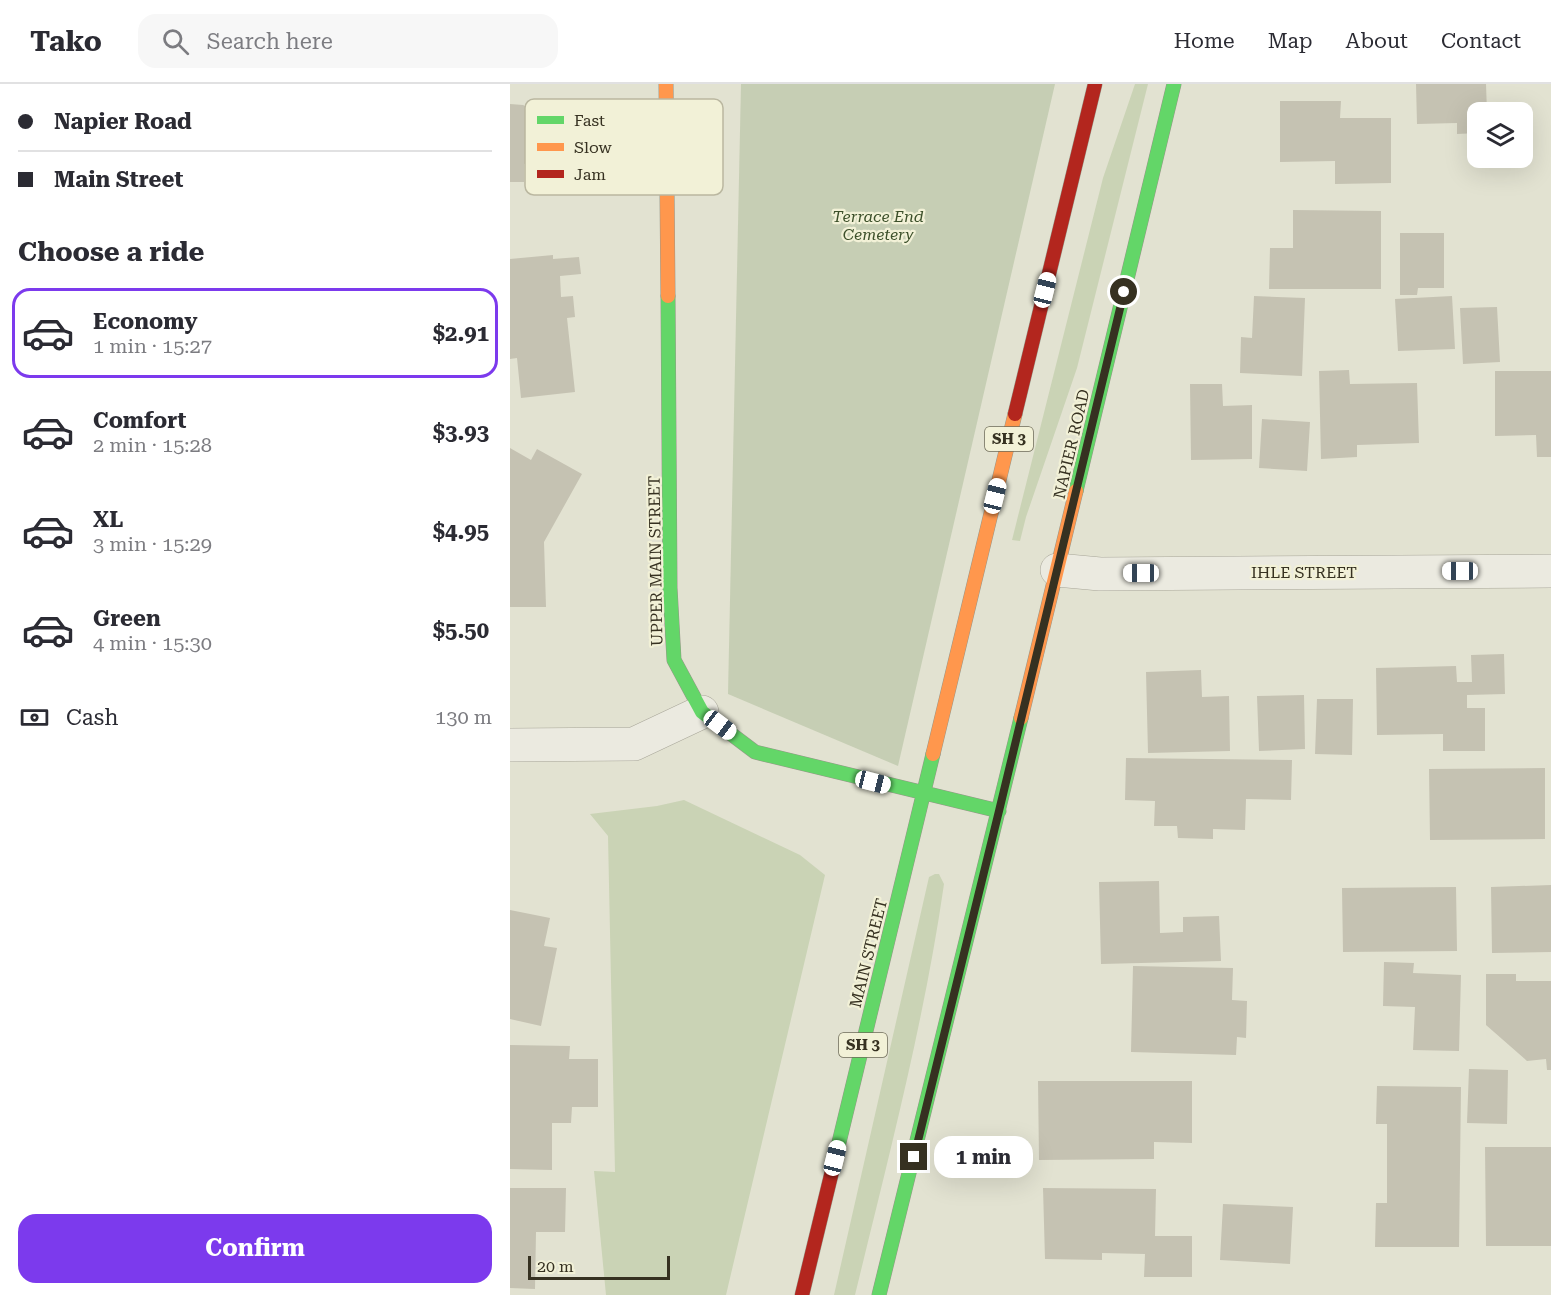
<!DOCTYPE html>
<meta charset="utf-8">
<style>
:root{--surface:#fff;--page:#f7f7f7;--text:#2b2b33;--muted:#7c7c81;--line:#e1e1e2;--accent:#7c3aed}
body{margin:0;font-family:"Roboto Serif",serif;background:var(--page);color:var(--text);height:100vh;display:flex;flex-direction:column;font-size:22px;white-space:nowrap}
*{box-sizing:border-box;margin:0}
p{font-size:20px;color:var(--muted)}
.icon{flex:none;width:33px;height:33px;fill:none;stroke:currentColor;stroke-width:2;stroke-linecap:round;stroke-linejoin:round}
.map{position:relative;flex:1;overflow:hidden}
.details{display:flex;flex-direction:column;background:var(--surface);width:510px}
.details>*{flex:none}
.guide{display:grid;align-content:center;height:132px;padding:0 18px;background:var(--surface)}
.fabs{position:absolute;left:957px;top:18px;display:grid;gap:12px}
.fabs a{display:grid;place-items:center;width:66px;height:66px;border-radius:12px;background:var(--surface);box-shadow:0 6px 24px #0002;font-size:30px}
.scale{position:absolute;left:18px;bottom:15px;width:142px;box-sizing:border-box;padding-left:6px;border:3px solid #363121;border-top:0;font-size:16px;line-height:21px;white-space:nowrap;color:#363121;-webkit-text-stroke:4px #f2f1d7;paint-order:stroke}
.end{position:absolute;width:27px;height:27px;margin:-14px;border:8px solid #363121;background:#fff;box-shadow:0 0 0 3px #fff}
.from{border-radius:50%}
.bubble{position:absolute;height:42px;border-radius:18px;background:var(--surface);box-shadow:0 6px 24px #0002;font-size:20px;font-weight:700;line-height:42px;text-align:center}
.car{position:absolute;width:18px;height:36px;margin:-18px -9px;border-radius:8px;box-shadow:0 0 4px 2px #0007;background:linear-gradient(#fff 24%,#345 0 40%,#fff 0 76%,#345 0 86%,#fff 0)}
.guide b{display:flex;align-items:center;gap:21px;height:57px;font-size:22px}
.guide b+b{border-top:2px solid var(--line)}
.guide i{width:15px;height:15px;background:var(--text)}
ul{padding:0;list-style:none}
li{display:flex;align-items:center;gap:18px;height:90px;margin:0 12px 9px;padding:0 6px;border:3px solid transparent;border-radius:18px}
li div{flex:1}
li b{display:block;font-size:22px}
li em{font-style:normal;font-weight:700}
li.selected{border-color:var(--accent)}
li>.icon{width:54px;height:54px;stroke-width:1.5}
h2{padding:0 18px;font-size:27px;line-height:72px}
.pay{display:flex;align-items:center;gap:15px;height:66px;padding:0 18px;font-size:22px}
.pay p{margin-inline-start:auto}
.cta{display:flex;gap:12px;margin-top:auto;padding:12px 18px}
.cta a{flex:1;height:69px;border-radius:18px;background:var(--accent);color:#fff;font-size:24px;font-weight:700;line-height:69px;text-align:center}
header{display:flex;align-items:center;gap:36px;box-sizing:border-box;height:84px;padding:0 30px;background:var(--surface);border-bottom:2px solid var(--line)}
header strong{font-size:28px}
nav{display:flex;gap:33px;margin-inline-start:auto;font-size:21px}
.search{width:420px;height:54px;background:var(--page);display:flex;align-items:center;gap:15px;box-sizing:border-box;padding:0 21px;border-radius:18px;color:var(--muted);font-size:22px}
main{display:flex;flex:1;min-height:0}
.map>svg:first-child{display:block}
.green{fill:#cad3b5}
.cemetery{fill:#c6ceb4}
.building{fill:#c5c2b2}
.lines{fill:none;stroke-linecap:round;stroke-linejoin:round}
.street-casing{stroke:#a8a699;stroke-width:34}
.fast-casing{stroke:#979689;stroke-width:15}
.slow-casing{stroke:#979689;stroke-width:15}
.jam-casing{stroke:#979689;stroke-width:15}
.street{stroke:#ebeae0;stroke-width:33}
.fast{stroke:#63d668;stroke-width:14}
.slow{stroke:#ff974d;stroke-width:14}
.jam{stroke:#b3261e;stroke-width:14}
.route{stroke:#363121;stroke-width:8}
.labels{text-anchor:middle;stroke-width:4.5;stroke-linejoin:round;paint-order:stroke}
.shield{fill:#f2f1d7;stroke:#6e6b58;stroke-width:1.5}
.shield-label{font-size:15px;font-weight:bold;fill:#363121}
.park-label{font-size:16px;font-style:italic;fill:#3c502a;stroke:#f2f1d7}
.street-label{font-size:16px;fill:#363121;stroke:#f2f1d7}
.key{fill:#f2f1d7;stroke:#bab7a0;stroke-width:1.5}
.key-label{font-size:16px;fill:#363121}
</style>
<header>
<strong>Tako</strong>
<div class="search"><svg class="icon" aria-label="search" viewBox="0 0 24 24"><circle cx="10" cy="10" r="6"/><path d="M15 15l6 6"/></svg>Search here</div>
<nav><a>Home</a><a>Map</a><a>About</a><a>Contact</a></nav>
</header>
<main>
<section class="details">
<div class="guide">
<b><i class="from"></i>Napier Road</b>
<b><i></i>Main Street</b>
</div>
<h2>Choose a ride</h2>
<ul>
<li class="selected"><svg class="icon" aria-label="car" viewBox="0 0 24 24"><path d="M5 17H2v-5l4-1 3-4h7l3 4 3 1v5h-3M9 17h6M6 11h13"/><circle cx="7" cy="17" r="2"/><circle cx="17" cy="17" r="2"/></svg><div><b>Economy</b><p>1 min · 15:27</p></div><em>$2.91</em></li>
<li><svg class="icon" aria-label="car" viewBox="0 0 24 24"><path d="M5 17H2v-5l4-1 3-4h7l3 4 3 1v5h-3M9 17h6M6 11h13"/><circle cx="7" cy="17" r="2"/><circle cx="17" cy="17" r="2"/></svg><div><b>Comfort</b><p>2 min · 15:28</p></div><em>$3.93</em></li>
<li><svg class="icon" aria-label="car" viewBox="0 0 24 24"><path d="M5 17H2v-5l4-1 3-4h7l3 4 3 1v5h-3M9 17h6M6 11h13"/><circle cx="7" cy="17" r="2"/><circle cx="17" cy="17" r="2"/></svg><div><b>XL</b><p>3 min · 15:29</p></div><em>$4.95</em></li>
<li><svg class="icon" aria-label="car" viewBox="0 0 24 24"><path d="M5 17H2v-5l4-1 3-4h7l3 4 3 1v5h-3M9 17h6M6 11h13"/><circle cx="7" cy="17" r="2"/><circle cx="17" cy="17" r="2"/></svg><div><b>Green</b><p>4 min · 15:30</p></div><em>$5.50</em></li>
</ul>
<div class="pay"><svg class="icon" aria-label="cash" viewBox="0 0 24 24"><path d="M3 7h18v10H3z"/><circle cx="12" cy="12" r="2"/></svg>Cash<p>130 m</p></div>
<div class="cta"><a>Confirm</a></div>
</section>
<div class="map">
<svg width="1041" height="1211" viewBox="0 0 1041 1211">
<rect width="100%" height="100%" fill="#e2e2d1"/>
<path class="green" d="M 625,0 L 638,0 L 567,284 L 516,433 L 510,457 L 502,456 L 593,94 Z
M 174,716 L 290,771 L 315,791 L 216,1211 L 96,1211 L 84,1087 L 105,1088 L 98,752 L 80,730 L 147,722 Z
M 425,790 L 429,790 L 434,800 C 414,939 378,1075 345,1211 L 324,1211 L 419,793 Z"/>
<path class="cemetery" d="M 231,0 L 545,0 L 388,682 L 218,610 Z"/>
<path class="building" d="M 906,0 L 976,0 L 977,28 L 968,28 L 968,49 L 947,50 L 947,39 L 907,40 Z
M 770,17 L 831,17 L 830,34 L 881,34 L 881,99 L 825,100 L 825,77 L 770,78 Z
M 0,20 L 13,21 L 23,26 L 29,32 L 35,45 L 35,55 L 31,67 L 20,78 L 14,80 L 14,98 L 0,98 Z
M 783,126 L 871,127 L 871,205 L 759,205 L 760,164 L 783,164 Z
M 890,149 L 934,149 L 934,204 L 908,204 L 907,211 L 890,211 Z
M 43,171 L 43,175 L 69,173 L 71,190 L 50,192 L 51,213 L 63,212 L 65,233 L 57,234 L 65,308 L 11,314 L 7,274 L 0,275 L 0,175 Z
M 744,212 L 795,214 L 792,292 L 730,289 L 731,253 L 742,254 Z
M 942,212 L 945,265 L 888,267 L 885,215 Z
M 987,223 L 990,278 L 953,280 L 950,224 Z
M 839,286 L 840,300 L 907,299 L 909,359 L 847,361 L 847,373 L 811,375 L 809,287 Z
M 985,287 L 1041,287 L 1041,373 L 1027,373 L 1026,351 L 985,352 Z
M 680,300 L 712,300 L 713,322 L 742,321 L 742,375 L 681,376 Z
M 752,335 L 800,338 L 797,387 L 749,384 Z
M 0,364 L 21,376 L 27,365 L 72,390 L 34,458 L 36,523 L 0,523 Z
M 994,570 L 995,610 L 957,611 L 957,624 L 975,624 L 975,667 L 933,667 L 933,650 L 867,651 L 866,584 L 946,582 L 947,598 L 962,598 L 961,571 Z
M 691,586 L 692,613 L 719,612 L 720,667 L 638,669 L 636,588 Z
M 794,611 L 795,665 L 749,667 L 747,612 Z
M 807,615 L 843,615 L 842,671 L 805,670 Z
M 616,674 L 782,676 L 781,716 L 736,715 L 735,746 L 703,745 L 703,755 L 668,754 L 667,742 L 644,742 L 645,717 L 615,716 Z
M 1035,684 L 1035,755 L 920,756 L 919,685 Z
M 649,797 L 650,849 L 673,848 L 673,833 L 709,832 L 711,877 L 591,880 L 589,798 Z
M 1041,801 L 1041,868 L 982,869 L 981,803 Z
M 946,803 L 947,867 L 833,868 L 832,804 Z
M 0,826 L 40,834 L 34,862 L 47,864 L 31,942 L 0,935 Z
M 874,878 L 904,879 L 903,889 L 951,891 L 949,967 L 903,966 L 905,923 L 873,922 Z
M 623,882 L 723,884 L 722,916 L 737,917 L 736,954 L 727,953 L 726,971 L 621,968 Z
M 976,890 L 1006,890 L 1006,897 L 1041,897 L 1041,986 L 1037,986 L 1036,975 L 1017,977 L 976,941 Z
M 0,961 L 60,962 L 59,975 L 88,975 L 88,1023 L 62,1023 L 61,1039 L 42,1039 L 42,1086 L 0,1085 Z
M 959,985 L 998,986 L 997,1040 L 957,1039 Z
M 528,997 L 682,997 L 682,1059 L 644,1058 L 644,1075 L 529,1076 Z
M 867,1002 L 951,1003 L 949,1163 L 865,1163 L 866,1119 L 877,1119 L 877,1040 L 866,1040 Z
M 975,1063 L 1041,1063 L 1041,1162 L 976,1162 Z
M 0,1104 L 56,1104 L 55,1148 L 26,1148 L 25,1205 L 0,1204 Z
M 533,1104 L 646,1105 L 645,1152 L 682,1152 L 682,1193 L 634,1193 L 635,1170 L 592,1169 L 592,1176 L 535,1175 Z
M 713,1120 L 783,1123 L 780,1180 L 710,1176 Z"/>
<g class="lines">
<defs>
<path id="street" d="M 547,486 L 590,490 L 1041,487
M 0,661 L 124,660 L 192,628"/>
<path id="fast" d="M 158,212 L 160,504 L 164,576 L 192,628 L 245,668 L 489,727
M 566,407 L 664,0
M 325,1075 L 423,670
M 369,1211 L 511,634"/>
<path id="slow" d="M 156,0 L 158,212
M 511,634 L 566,407
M 423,670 L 505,330"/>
<path id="jam" d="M 505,330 L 585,0
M 292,1211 L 325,1075"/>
</defs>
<use href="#street" class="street-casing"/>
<use href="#fast" class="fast-casing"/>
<use href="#slow" class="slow-casing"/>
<use href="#jam" class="jam-casing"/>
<use href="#street" class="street"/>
<use href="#fast" class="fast"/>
<use href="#slow" class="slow"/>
<use href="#jam" class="jam"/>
</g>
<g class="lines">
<path class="route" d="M 404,1073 L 489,727 L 614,208"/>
</g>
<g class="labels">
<g class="shield">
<rect x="475" y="343" width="48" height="24" rx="4.5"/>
<rect x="329" y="949" width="48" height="24" rx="4.5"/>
</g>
<g class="shield-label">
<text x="499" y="360">SH 3</text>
<text x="353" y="966">SH 3</text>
</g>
<g class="park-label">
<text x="368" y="138">Terrace End<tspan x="368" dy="18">Cemetery</tspan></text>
</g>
<g class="street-label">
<text transform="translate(561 360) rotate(-77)" y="6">NAPIER ROAD</text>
<text transform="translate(145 477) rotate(-91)" y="6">UPPER MAIN STREET</text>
<text x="794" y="494">IHLE STREET</text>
<text transform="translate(358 869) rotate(-76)" y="6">MAIN STREET</text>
</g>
</g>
<rect x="15" y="15" width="198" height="96" rx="9" class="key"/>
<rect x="27" y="32" width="27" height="8" fill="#63d668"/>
<rect x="27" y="59" width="27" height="8" fill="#ff974d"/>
<rect x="27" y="86" width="27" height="8" fill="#b3261e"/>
<g class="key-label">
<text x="64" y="42">Fast</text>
<text x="64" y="69">Slow</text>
<text x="64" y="96">Jam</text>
</g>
</svg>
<div class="fabs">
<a><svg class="icon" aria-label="layers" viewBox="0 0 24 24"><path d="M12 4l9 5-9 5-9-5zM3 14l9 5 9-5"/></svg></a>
</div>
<div class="scale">20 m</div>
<i class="end from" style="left:614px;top:208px"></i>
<i class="end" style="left:404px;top:1073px"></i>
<div class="bubble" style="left:424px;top:1052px;width:99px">1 min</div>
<i class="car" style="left:535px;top:206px;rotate:14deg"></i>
<i class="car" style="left:485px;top:412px;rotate:14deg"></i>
<i class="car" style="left:950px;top:487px;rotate:270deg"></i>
<i class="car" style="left:631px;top:489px;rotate:270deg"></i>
<i class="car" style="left:210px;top:641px;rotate:127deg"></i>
<i class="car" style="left:363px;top:698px;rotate:104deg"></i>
<i class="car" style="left:325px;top:1074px;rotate:14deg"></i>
</div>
</main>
